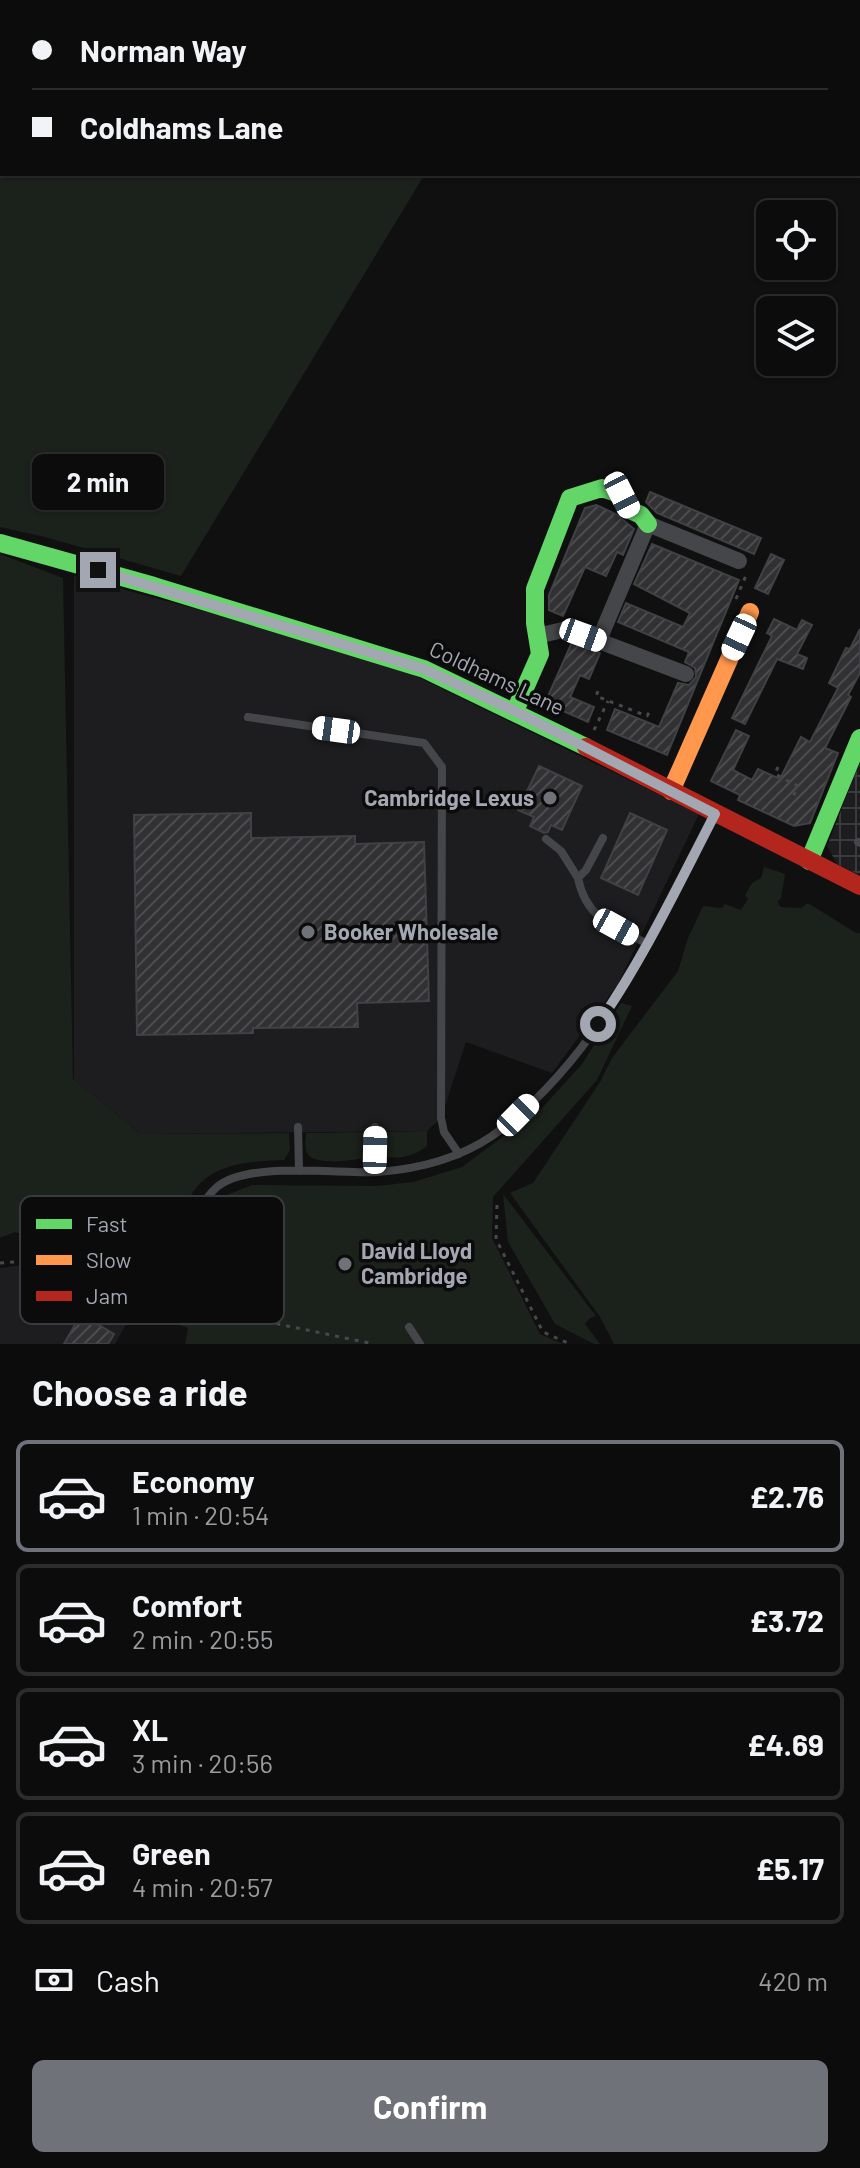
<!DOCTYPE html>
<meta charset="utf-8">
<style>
:root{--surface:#0c0c0d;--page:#151516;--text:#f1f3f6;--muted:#9a9b9d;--line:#2c2c2e;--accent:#6f7279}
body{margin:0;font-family:Barlow,sans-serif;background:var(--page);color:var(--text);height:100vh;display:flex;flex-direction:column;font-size:30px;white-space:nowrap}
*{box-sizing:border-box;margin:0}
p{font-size:26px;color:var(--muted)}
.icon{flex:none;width:44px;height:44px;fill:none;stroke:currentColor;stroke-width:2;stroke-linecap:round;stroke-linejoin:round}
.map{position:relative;height:1344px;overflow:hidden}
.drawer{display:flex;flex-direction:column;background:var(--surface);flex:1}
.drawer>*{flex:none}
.banner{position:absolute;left:0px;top:0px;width:860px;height:176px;box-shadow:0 2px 6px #0004,0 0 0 2px var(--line);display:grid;align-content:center;height:176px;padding:0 32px;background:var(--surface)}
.fabs{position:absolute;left:756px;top:200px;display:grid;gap:16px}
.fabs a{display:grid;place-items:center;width:80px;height:80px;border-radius:12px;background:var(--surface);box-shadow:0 2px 6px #0004,0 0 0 2px var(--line);font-size:40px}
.end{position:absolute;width:36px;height:36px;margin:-18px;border:10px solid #a2a7b1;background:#111;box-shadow:0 0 0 4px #111}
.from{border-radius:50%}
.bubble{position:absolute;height:56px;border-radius:12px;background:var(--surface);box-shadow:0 2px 6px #0004,0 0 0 2px var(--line);font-size:26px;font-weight:700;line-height:56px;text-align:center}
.car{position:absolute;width:24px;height:48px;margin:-24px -12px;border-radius:10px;box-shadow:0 0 6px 2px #0007;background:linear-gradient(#fff 24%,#345 0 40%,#fff 0 76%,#345 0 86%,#fff 0)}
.banner b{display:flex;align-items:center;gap:28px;height:76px;font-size:30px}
.banner b+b{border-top:2px solid var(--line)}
.banner i{width:20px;height:20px;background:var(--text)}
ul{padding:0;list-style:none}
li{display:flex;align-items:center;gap:24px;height:112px;margin:0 16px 12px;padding:0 16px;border:4px solid var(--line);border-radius:12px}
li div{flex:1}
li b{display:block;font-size:30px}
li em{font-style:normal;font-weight:700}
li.active{border-color:var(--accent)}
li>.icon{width:72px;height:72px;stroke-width:1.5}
h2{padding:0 32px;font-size:36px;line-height:96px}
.pay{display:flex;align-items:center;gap:20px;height:88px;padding:0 32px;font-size:30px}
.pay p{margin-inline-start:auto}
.cta{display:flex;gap:16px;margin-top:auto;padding:16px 32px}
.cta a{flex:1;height:92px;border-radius:12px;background:var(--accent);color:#fff;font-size:32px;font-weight:700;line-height:92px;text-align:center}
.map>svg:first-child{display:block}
.built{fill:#1d1d1f}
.industrial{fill:url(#industrial-grid)}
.grass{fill:#1b211b}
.building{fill:url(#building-hatch);stroke:#404144;stroke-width:2}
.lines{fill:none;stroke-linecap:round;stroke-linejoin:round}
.path{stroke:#47484b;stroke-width:3;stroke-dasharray:4 6;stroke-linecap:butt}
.lane{stroke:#454649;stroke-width:8}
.street{stroke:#454649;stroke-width:16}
.fast{stroke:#63d668;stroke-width:18}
.slow{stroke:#ff974d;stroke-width:18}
.jam{stroke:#b3261e;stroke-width:18}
.route{stroke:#a2a7b1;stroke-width:10}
.poi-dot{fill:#6f7279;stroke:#0b0b0c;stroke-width:3}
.labels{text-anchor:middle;stroke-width:7;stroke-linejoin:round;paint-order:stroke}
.street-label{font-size:22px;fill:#a2a7b1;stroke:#0b0b0c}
.poi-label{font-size:22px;font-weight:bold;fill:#a2a7b1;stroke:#0b0b0c;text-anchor:start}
.key{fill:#0b0b0c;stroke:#383a3e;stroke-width:2}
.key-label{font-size:22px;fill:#a2a7b1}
</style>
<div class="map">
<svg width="860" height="1344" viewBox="0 0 860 1344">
<defs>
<pattern id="industrial-grid" width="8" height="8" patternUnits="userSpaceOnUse" patternTransform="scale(2)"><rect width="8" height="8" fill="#1d1d1f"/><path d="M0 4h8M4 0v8" fill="none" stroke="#3b3b3d"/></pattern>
<pattern id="building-hatch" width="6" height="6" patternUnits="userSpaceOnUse" patternTransform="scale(2)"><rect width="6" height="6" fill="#313133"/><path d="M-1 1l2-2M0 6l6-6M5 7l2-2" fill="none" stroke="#4c4c4e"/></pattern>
</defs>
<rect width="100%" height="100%" fill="#101011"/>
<path class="built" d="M 74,576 L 381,659 L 699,814 L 618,984 L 552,1073 L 466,1042 L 441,1118 L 427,1131 L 141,1134 L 74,1080 Z
M 23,1265 L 79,1273 L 137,1305 L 115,1344 L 0,1344 L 0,1268 Z"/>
<path class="industrial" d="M 860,762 L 860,875 L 837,864 L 827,846 Z"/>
<path class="grass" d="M 0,0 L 717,0 L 2,2 L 2,174 L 425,174 L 181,576 L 45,537 L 0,527 Z
M 0,554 L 63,578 L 73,1079 L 141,1134 L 289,1133 L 290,1150 L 284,1160 C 231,1162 191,1167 180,1227 L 158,1237 L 140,1274 L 15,1232 L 0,1238 Z
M 764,867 L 785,874 L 781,898 L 777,902 L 781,907 L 801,908 L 808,903 L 856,933 L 860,933 L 860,1344 L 614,1344 L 600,1317 L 510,1193 L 533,1183 L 600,1082 L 612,1058 L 678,971 L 688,938 L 703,906 L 722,908 L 725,904 L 741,910 L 748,899 L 745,895 L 752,883 L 761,878 Z
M 621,1003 L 632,1006 L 597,1080 L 493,1197 L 492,1238 L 540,1334 L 563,1344 L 185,1344 L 188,1328 L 173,1323 L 180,1306 C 202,1305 208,1294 214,1275 L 218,1275 L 215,1259 L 206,1243 L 206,1223 L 227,1195 L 252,1185 L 377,1186 L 413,1182 L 462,1167 L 542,1108 L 582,1064 Z
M 427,1131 L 427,1146 C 415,1156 401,1159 386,1157 L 382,1152 L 382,1132 Z
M 367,1132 L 366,1154 L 361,1159 C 348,1160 314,1166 307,1153 C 304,1148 306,1138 306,1133 Z
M 503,1194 L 596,1316 L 590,1318 L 585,1324 L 600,1344 L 594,1344 L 555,1324 L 508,1242 Z"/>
<path class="building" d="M 650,492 L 761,538 L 754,554 L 657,513 L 646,502 Z
M 596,505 L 616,514 L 634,529 L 623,555 L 617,552 L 606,576 L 585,567 L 563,616 L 549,610 L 549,595 L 585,508 Z
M 652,544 L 739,580 L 667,755 L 607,730 L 615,709 L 659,727 L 678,683 L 689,685 L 696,677 L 695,668 L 685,662 L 689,652 L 618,622 L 626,603 L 683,627 L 690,613 L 634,584 Z
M 771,554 L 784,560 L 768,594 L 755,588 Z
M 774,619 L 797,630 L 802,620 L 812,625 L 797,654 L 807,658 L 803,669 L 777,659 L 745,724 L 732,718 L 772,636 L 767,633 Z
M 860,629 L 860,673 L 848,695 L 851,697 L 825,748 L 838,753 L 810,823 L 794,826 L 738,800 L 740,795 L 711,781 L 736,730 L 749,736 L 733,770 L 752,780 L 758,769 L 780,779 L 801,737 L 810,742 L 838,688 L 829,683 L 846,648 L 850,649 Z
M 572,642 L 600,653 L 589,679 L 580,675 L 570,697 L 594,707 L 588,722 L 545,703 Z
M 539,766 L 582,786 L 562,830 L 551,825 L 548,832 L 544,833 L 530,826 L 534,817 L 518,810 Z
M 251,813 L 251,838 L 355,836 L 355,844 L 424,842 L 429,1001 L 357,1003 L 358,1027 L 253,1028 L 253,1033 L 137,1035 L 134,815 Z
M 630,813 L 667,830 L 638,895 L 601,878 Z
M 81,1314 L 114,1334 L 108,1344 L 64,1344 Z"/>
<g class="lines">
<path class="path" d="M 736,599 L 747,573
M 598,691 L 596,696 L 647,716 L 651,709
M 594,730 L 608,701
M 778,767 L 775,774 L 798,786 L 792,799
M 497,1205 L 496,1239 L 543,1332 L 570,1344
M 0,1263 C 34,1260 66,1263 97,1277
M 104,1280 L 155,1304
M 177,1313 L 259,1320 L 374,1344"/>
<path class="lane" d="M 248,717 L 424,743 L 442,767 L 441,1118 L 444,1132 L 459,1154
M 603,838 L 586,870 L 578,878 C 586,919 614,927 648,944
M 546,839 L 561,851 L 578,878
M 858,842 L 860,843
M 298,1127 L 299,1171
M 375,1172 L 375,1127
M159 1274a22 22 0 1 1 44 0a22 22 0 1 1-44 0Z
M 187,1252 C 194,1230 197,1204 217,1187 C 248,1161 336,1174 378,1172 C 418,1169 458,1159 492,1136 C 599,1060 657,927 715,814
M 72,1288 L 92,1288 L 142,1315 L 152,1317 L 164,1313 L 174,1295
M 409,1327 L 420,1344"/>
<path class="street" d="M 537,636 L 567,629 L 686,674
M 599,640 L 648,524 L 739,561"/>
<path class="fast" d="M 0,543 L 154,586 L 424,669 L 586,747
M 515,711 L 540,654 L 535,623 L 535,589 L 570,498 L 602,488 L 622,495 L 630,510 L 641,515 L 648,524
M 809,861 L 860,738"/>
<path class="slow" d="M 671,791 L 750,612"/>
<path class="jam" d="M 586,747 L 860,886"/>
</g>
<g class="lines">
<path class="route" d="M 98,570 L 424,669 L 515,711 L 715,814 C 678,885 644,958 598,1024"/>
</g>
<g class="poi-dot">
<circle cx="550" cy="798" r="8"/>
<circle cx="308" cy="932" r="8"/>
<circle cx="345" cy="1264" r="8"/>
</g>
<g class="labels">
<g class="street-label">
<text transform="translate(497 678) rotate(25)" y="8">Coldhams Lane</text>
</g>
<g class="poi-label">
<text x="534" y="806" text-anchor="end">Cambridge Lexus</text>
<text x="324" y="940">Booker Wholesale</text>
<text x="361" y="1259">David Lloyd<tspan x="361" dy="25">Cambridge</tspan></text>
</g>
</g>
<rect x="20" y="1196" width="264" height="128" rx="12" class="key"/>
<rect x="36" y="1219" width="36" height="10" fill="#63d668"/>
<rect x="36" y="1255" width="36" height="10" fill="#ff974d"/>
<rect x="36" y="1291" width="36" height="10" fill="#b3261e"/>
<g class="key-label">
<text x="86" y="1232">Fast</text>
<text x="86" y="1268">Slow</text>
<text x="86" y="1304">Jam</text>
</g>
</svg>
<div class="fabs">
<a><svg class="icon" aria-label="locate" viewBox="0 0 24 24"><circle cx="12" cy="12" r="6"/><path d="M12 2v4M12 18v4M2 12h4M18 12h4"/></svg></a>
<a><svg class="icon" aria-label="layers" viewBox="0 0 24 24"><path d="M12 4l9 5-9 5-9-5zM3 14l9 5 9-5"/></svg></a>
</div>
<i class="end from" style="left:598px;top:1024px"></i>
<i class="end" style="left:98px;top:570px"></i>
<div class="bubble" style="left:32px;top:454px;width:132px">2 min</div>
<i class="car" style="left:622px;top:495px;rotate:153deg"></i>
<i class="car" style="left:583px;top:635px;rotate:110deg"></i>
<i class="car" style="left:739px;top:637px;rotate:205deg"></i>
<i class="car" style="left:336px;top:730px;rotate:278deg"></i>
<i class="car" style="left:616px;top:927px;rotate:119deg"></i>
<i class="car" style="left:518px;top:1115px;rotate:45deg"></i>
<i class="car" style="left:375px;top:1150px;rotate:1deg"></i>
<div class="banner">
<b><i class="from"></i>Norman Way</b>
<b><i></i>Coldhams Lane</b>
</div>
</div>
<section class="drawer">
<h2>Choose a ride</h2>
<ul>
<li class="active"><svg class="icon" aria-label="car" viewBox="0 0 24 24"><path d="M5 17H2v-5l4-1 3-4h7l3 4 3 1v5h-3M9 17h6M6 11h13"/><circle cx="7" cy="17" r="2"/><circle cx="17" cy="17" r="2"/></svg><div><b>Economy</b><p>1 min · 20:54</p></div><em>£2.76</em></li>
<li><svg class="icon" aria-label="car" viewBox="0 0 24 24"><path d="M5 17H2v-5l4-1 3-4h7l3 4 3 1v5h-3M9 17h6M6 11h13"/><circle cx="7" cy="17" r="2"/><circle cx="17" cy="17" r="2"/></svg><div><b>Comfort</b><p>2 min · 20:55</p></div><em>£3.72</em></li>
<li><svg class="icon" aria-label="car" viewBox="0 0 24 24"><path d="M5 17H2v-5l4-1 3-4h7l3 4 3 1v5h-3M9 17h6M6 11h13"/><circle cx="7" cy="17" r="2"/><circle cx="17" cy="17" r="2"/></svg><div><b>XL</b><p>3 min · 20:56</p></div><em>£4.69</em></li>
<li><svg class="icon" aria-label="car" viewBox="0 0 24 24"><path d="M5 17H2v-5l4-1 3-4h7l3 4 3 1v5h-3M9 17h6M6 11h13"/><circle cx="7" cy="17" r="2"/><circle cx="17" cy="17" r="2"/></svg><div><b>Green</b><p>4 min · 20:57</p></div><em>£5.17</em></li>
</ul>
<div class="pay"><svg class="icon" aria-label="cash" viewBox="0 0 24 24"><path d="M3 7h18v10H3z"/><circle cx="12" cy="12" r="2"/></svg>Cash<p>420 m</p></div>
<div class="cta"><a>Confirm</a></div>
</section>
